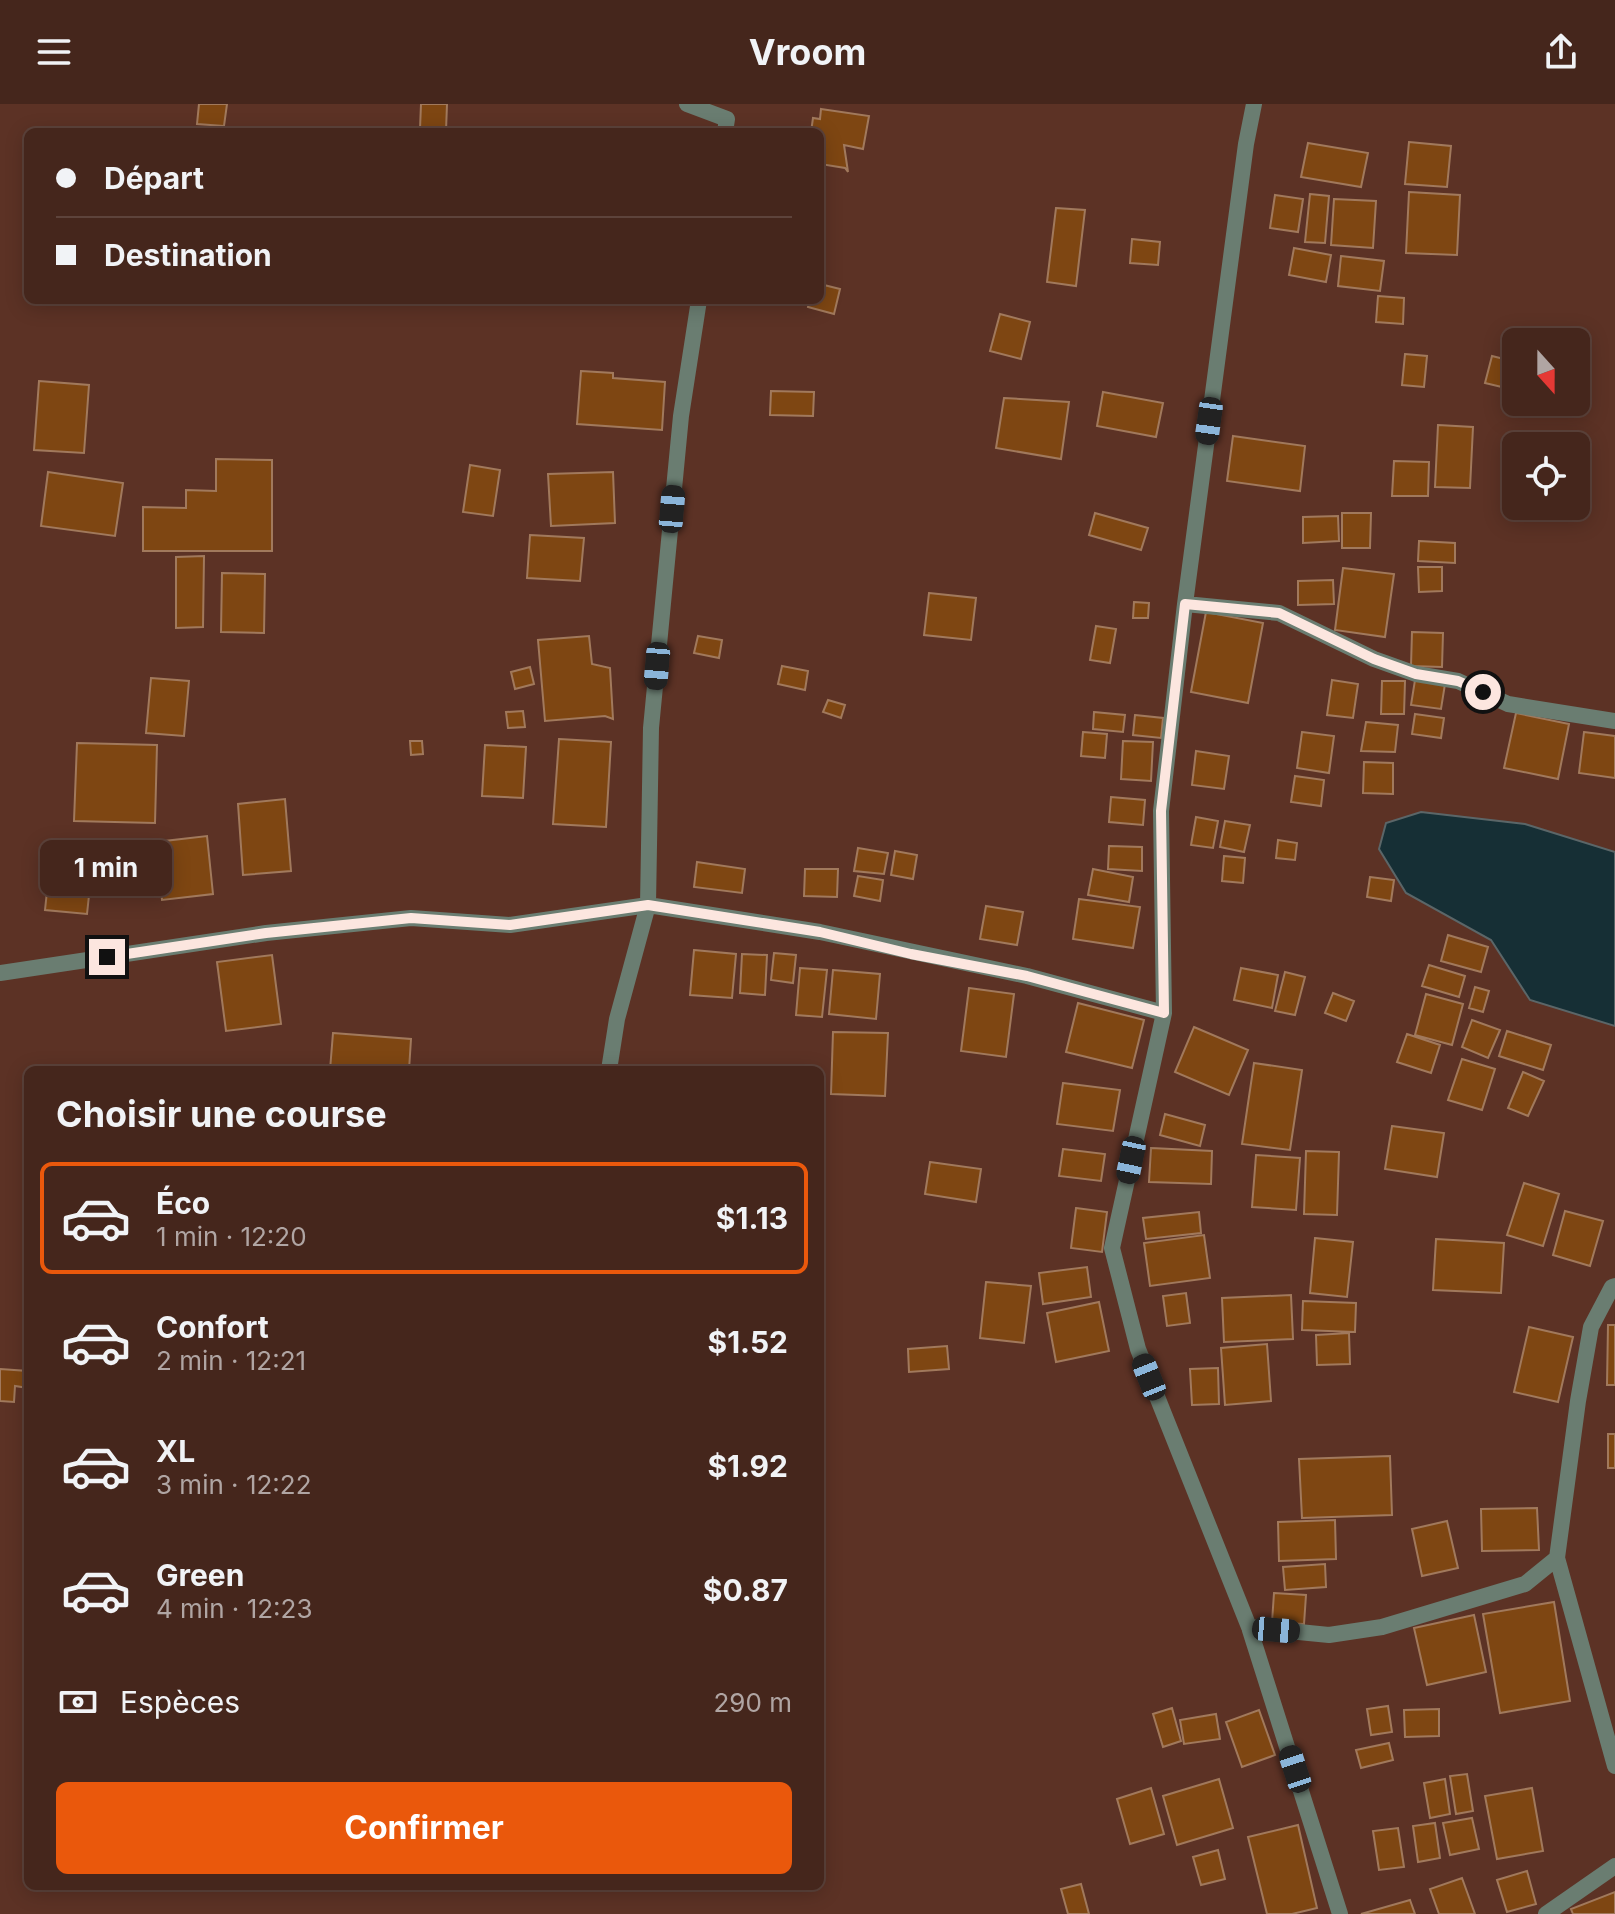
<!DOCTYPE html>
<html lang="fr">
<meta charset="utf-8">
<style>
:root{--surface:#45261c;--page:#4c2e25;--text:#f1f3f6;--muted:#b0a5a3;--line:#5d433b;--accent:#ea580c}
body{margin:0;font-family:Inter,sans-serif;background:var(--page);color:var(--text);height:100vh;display:flex;flex-direction:column;font-size:30px;white-space:nowrap}
*{box-sizing:border-box;margin:0}
p{font-size:26px;color:var(--muted)}
.icon{flex:none;width:44px;height:44px;fill:none;stroke:currentColor;stroke-width:2;stroke-linecap:round;stroke-linejoin:round}
.map{position:relative;flex:1;overflow:hidden}
.side{position:absolute;left:24px;top:962px;width:800px;height:824px;display:flex;flex-direction:column;background:var(--surface);border-radius:12px;box-shadow:0 4px 20px #0003,0 0 0 2px var(--line)}
.side>*{flex:none}
.banner{position:absolute;left:24px;top:24px;width:800px;height:176px;border-radius:12px;box-shadow:0 4px 20px #0003,0 0 0 2px var(--line);display:grid;align-content:center;height:176px;padding:0 32px;background:var(--surface)}
.needle{width:52px;rotate:159deg}
.controls{position:absolute;left:1502px;top:224px;display:grid;gap:16px}
.controls a{display:grid;place-items:center;width:88px;height:88px;border-radius:12px;background:var(--surface);box-shadow:0 4px 20px #0003,0 0 0 2px var(--line);font-size:40px}
.end{position:absolute;width:36px;height:36px;margin:-18px;border:10px solid #fce6df;background:#111;box-shadow:0 0 0 4px #111}
.from{border-radius:50%}
.bubble{position:absolute;height:56px;border-radius:12px;background:var(--surface);box-shadow:0 4px 20px #0003,0 0 0 2px var(--line);font-size:26px;font-weight:700;line-height:56px;text-align:center}
.car{position:absolute;width:24px;height:48px;margin:-24px -12px;border-radius:10px;box-shadow:0 0 6px 2px #0007;background:linear-gradient(#222 24%,#8ab4d8 0 40%,#222 0 76%,#8ab4d8 0 86%,#222 0)}
.banner b{display:flex;align-items:center;gap:28px;height:76px;font-size:30px}
.banner b+b{border-top:2px solid var(--line)}
.banner i{width:20px;height:20px;background:var(--text)}
ul{padding:0;list-style:none}
li{display:flex;align-items:center;gap:24px;height:112px;margin:0 16px 12px;padding:0 16px;border:4px solid transparent;border-radius:12px}
li div{flex:1}
li b{display:block;font-size:30px}
li em{font-style:normal;font-weight:700}
li.on{border-color:var(--accent)}
li>.icon{width:72px;height:72px;stroke-width:1.5}
h2{padding:0 32px;font-size:36px;line-height:96px}
.pay{display:flex;align-items:center;gap:20px;height:88px;padding:0 32px;font-size:30px}
.pay p{margin-inline-start:auto}
.cta{display:flex;gap:16px;margin-top:auto;padding:16px 32px}
.cta a{flex:1;height:92px;border-radius:12px;background:var(--accent);color:#fff;font-size:32px;font-weight:700;line-height:92px;text-align:center}
header{display:flex;justify-content:space-between;align-items:center;height:104px;padding:0 32px;background:var(--surface);font-size:36px;font-weight:700}
.map>svg:first-child{display:block}
.water{fill:#162f35;stroke:#5b6668;stroke-width:2}
.building{fill:#7e4612;stroke:#a1795c;stroke-width:2}
.lines{fill:none;stroke-linecap:round;stroke-linejoin:round}
.minor{stroke:#6a7d71;stroke-width:16}
.route{stroke:#fce6df;stroke-width:10}
</style>
<header><svg class="icon" aria-label="menu" viewBox="0 0 24 24"><path d="M4 6h16M4 12h16M4 18h16"/></svg>Vroom<svg class="icon" aria-label="share" viewBox="0 0 24 24"><path d="M12 15V3M7 8l5-5 5 5M5 13v7h14v-7"/></svg></header>
<div class="map">
<svg width="1615" height="1810" viewBox="0 0 1615 1810">
<rect width="100%" height="100%" fill="#5c3225"/>
<path class="water" d="M 1421,708 L 1525,720 L 1615,748 L 1615,922 L 1530,896 L 1491,836 L 1406,789 L 1379,745 L 1386,719 Z"/>
<path class="building" d="M 199,0 L 227,0 L 224,22 L 197,20 Z
M 421,0 L 447,0 L 446,27 L 420,25 Z
M 821,5 L 869,12 L 863,45 L 844,41 L 848,68 L 845,64 L 820,60 L 820,28 L 811,28 L 813,14 L 820,15 Z
M 1409,38 L 1451,42 L 1447,83 L 1405,80 Z
M 1308,39 L 1368,49 L 1361,83 L 1301,73 Z
M 1409,88 L 1460,91 L 1457,151 L 1406,149 Z
M 1310,90 L 1329,92 L 1325,139 L 1305,138 Z
M 1275,91 L 1303,95 L 1298,128 L 1270,124 Z
M 1334,95 L 1376,97 L 1373,144 L 1331,141 Z
M 1056,104 L 1085,106 L 1076,182 L 1047,178 Z
M 1132,135 L 1160,138 L 1158,161 L 1130,159 Z
M 1294,144 L 1331,151 L 1326,178 L 1289,171 Z
M 1341,152 L 1384,157 L 1380,187 L 1338,182 Z
M 820,180 L 840,185 L 834,210 L 808,203 L 809,196 L 820,196 Z
M 1378,192 L 1404,194 L 1403,220 L 1376,218 Z
M 1000,210 L 1030,218 L 1021,255 L 990,247 Z
M 1405,250 L 1427,252 L 1424,283 L 1402,281 Z
M 1492,252 L 1512,257 L 1506,284 L 1485,279 Z
M 581,267 L 613,269 L 613,274 L 665,278 L 662,326 L 577,320 Z
M 39,277 L 89,281 L 84,349 L 34,346 Z
M 771,287 L 814,288 L 813,312 L 770,311 Z
M 1103,288 L 1163,299 L 1156,333 L 1097,322 Z
M 1004,294 L 1069,298 L 1061,355 L 996,344 Z
M 1438,321 L 1473,323 L 1470,384 L 1435,383 Z
M 1233,332 L 1305,342 L 1300,387 L 1227,377 Z
M 216,355 L 272,356 L 272,447 L 143,447 L 143,403 L 186,404 L 186,386 L 216,387 Z
M 1394,357 L 1429,358 L 1428,392 L 1392,392 Z
M 1576,360 L 1584,361 L 1580,394 L 1576,393 Z
M 470,361 L 500,366 L 493,412 L 463,408 Z
M 48,368 L 123,379 L 115,432 L 41,422 Z
M 613,368 L 615,419 L 551,422 L 548,370 Z
M 1095,409 L 1148,424 L 1141,446 L 1089,431 Z
M 1342,409 L 1371,409 L 1370,444 L 1342,444 Z
M 1338,412 L 1339,437 L 1303,439 L 1303,413 Z
M 530,431 L 584,434 L 580,477 L 527,474 Z
M 1419,437 L 1455,439 L 1455,459 L 1418,457 Z
M 204,452 L 203,523 L 176,524 L 176,453 Z
M 1418,463 L 1442,463 L 1442,487 L 1419,488 Z
M 1343,464 L 1394,470 L 1385,533 L 1335,526 Z
M 222,469 L 265,470 L 264,529 L 221,528 Z
M 1333,476 L 1334,500 L 1298,501 L 1298,477 Z
M 929,489 L 976,494 L 971,536 L 924,531 Z
M 1134,498 L 1149,499 L 1148,514 L 1133,514 Z
M 1206,508 L 1263,519 L 1248,599 L 1191,588 Z
M 1096,522 L 1116,525 L 1110,559 L 1090,556 Z
M 1412,528 L 1443,529 L 1442,563 L 1411,562 Z
M 589,532 L 592,560 L 610,564 L 613,615 L 605,612 L 545,617 L 538,536 Z
M 698,532 L 722,536 L 719,554 L 694,549 Z
M 782,562 L 808,567 L 805,586 L 778,580 Z
M 530,563 L 534,580 L 515,585 L 511,568 Z
M 151,574 L 189,577 L 184,632 L 146,629 Z
M 1332,576 L 1358,580 L 1353,614 L 1327,611 Z
M 1415,576 L 1445,580 L 1441,605 L 1411,601 Z
M 1382,577 L 1405,577 L 1404,610 L 1381,610 Z
M 828,596 L 845,601 L 841,614 L 823,608 Z
M 523,607 L 525,623 L 508,624 L 506,608 Z
M 1094,608 L 1125,611 L 1123,628 L 1093,625 Z
M 1516,609 L 1569,620 L 1558,675 L 1504,664 Z
M 1415,610 L 1444,614 L 1441,634 L 1412,630 Z
M 1135,611 L 1163,614 L 1161,634 L 1133,631 Z
M 1366,618 L 1398,621 L 1395,648 L 1361,647 Z
M 1083,628 L 1107,630 L 1105,654 L 1081,652 Z
M 1302,628 L 1334,632 L 1329,669 L 1297,664 Z
M 1584,628 L 1615,632 L 1615,674 L 1579,669 Z
M 559,635 L 611,638 L 606,723 L 553,720 Z
M 410,637 L 422,637 L 423,650 L 411,651 Z
M 1123,637 L 1153,638 L 1151,677 L 1121,675 Z
M 77,639 L 157,641 L 155,719 L 74,717 Z
M 485,641 L 526,643 L 523,694 L 482,692 Z
M 1196,647 L 1229,652 L 1224,685 L 1192,681 Z
M 1364,658 L 1393,659 L 1393,690 L 1363,689 Z
M 1295,672 L 1324,676 L 1321,702 L 1291,698 Z
M 1111,693 L 1145,696 L 1143,721 L 1109,718 Z
M 285,695 L 291,767 L 243,771 L 238,700 Z
M 1196,713 L 1218,717 L 1213,744 L 1191,741 Z
M 1225,717 L 1250,721 L 1244,748 L 1220,743 Z
M 207,732 L 213,790 L 162,796 L 156,738 Z
M 1278,736 L 1297,739 L 1295,756 L 1276,754 Z
M 1109,742 L 1142,743 L 1142,767 L 1108,765 Z
M 858,744 L 888,749 L 884,770 L 854,767 Z
M 895,747 L 917,751 L 913,775 L 891,771 Z
M 51,750 L 93,754 L 87,810 L 45,806 Z
M 1224,752 L 1245,754 L 1243,779 L 1222,777 Z
M 697,758 L 745,765 L 742,789 L 694,783 Z
M 805,765 L 838,765 L 837,793 L 804,792 Z
M 1093,765 L 1133,773 L 1129,798 L 1088,791 Z
M 858,772 L 883,776 L 880,797 L 854,792 Z
M 1370,773 L 1394,776 L 1391,797 L 1367,793 Z
M 1079,795 L 1140,803 L 1133,844 L 1073,835 Z
M 986,802 L 1023,808 L 1017,841 L 980,835 Z
M 1448,831 L 1488,843 L 1481,868 L 1441,857 Z
M 694,846 L 736,850 L 732,894 L 690,891 Z
M 774,849 L 796,851 L 793,879 L 771,876 Z
M 742,850 L 767,851 L 765,891 L 740,889 Z
M 272,851 L 281,920 L 226,927 L 217,858 Z
M 1429,861 L 1465,872 L 1459,893 L 1422,882 Z
M 800,864 L 827,866 L 822,913 L 796,911 Z
M 1241,864 L 1278,871 L 1272,904 L 1234,896 Z
M 833,866 L 880,870 L 876,915 L 829,910 Z
M 1285,868 L 1305,873 L 1295,911 L 1275,907 Z
M 1475,883 L 1489,887 L 1483,908 L 1469,904 Z
M 969,884 L 1014,890 L 1006,953 L 961,947 Z
M 1333,889 L 1354,897 L 1346,917 L 1325,909 Z
M 1426,890 L 1463,900 L 1452,941 L 1415,931 Z
M 1078,899 L 1144,916 L 1132,964 L 1066,948 Z
M 1472,916 L 1500,926 L 1488,954 L 1462,943 Z
M 1194,923 L 1248,946 L 1229,991 L 1175,968 Z
M 1507,927 L 1551,941 L 1543,966 L 1499,952 Z
M 833,928 L 888,929 L 885,992 L 831,990 Z
M 333,929 L 411,935 L 409,966 L 330,966 Z
M 1407,930 L 1440,941 L 1431,969 L 1397,958 Z
M 1462,955 L 1495,965 L 1482,1006 L 1448,996 Z
M 1254,959 L 1302,966 L 1290,1046 L 1242,1040 Z
M 1523,968 L 1544,977 L 1528,1012 L 1508,1004 Z
M 1063,979 L 1120,986 L 1113,1027 L 1057,1020 Z
M 1165,1010 L 1205,1021 L 1200,1042 L 1160,1031 Z
M 1392,1022 L 1444,1029 L 1437,1073 L 1385,1065 Z
M 1151,1044 L 1212,1047 L 1211,1080 L 1149,1078 Z
M 1063,1045 L 1105,1050 L 1101,1077 L 1059,1072 Z
M 1306,1047 L 1339,1048 L 1337,1111 L 1304,1110 Z
M 1256,1051 L 1300,1054 L 1296,1106 L 1252,1103 Z
M 930,1058 L 981,1065 L 976,1098 L 925,1090 Z
M 1524,1079 L 1559,1090 L 1543,1142 L 1507,1131 Z
M 1076,1104 L 1107,1108 L 1102,1148 L 1071,1144 Z
M 1565,1107 L 1603,1117 L 1590,1162 L 1553,1151 Z
M 1199,1108 L 1201,1129 L 1146,1135 L 1143,1114 Z
M 1204,1131 L 1210,1174 L 1150,1182 L 1144,1139 Z
M 1315,1134 L 1353,1138 L 1347,1193 L 1310,1189 Z
M 1436,1135 L 1504,1139 L 1501,1189 L 1433,1186 Z
M 1087,1163 L 1091,1193 L 1043,1200 L 1039,1169 Z
M 986,1178 L 1031,1182 L 1024,1239 L 980,1234 Z
M 1186,1189 L 1190,1219 L 1167,1222 L 1163,1192 Z
M 1291,1191 L 1293,1235 L 1224,1238 L 1222,1194 Z
M 1303,1197 L 1356,1199 L 1355,1228 L 1302,1226 Z
M 1099,1198 L 1109,1247 L 1056,1258 L 1047,1209 Z
M 1608,1221 L 1615,1221 L 1615,1281 L 1607,1281 Z
M 1529,1223 L 1573,1233 L 1558,1298 L 1514,1288 Z
M 1349,1229 L 1350,1260 L 1317,1261 L 1316,1231 Z
M 1267,1240 L 1271,1297 L 1225,1301 L 1221,1244 Z
M 947,1242 L 949,1265 L 909,1268 L 908,1245 Z
M 1218,1264 L 1219,1300 L 1192,1301 L 1190,1265 Z
M 0,1265 L 28,1267 L 28,1284 L 15,1282 L 14,1298 L 0,1297 Z
M 1608,1330 L 1615,1330 L 1615,1364 L 1608,1364 Z
M 1390,1352 L 1392,1411 L 1302,1414 L 1299,1355 Z
M 1537,1404 L 1539,1446 L 1482,1447 L 1481,1405 Z
M 1335,1416 L 1336,1455 L 1279,1457 L 1278,1418 Z
M 1447,1417 L 1458,1464 L 1422,1472 L 1412,1425 Z
M 1325,1460 L 1326,1483 L 1285,1486 L 1283,1463 Z
M 1274,1489 L 1306,1491 L 1304,1520 L 1272,1518 Z
M 1554,1498 L 1570,1597 L 1500,1609 L 1483,1510 Z
M 1474,1511 L 1486,1568 L 1427,1581 L 1414,1524 Z
M 1388,1602 L 1392,1628 L 1371,1631 L 1367,1605 Z
M 1172,1604 L 1181,1637 L 1163,1643 L 1153,1610 Z
M 1439,1605 L 1439,1632 L 1405,1633 L 1404,1606 Z
M 1259,1606 L 1275,1651 L 1242,1663 L 1226,1618 Z
M 1216,1610 L 1220,1635 L 1184,1640 L 1180,1616 Z
M 1389,1639 L 1393,1656 L 1361,1664 L 1356,1646 Z
M 1467,1670 L 1473,1707 L 1456,1710 L 1450,1672 Z
M 1219,1675 L 1233,1724 L 1177,1741 L 1163,1692 Z
M 1445,1675 L 1450,1710 L 1430,1714 L 1424,1679 Z
M 1151,1684 L 1164,1730 L 1130,1740 L 1117,1695 Z
M 1532,1684 L 1543,1747 L 1497,1755 L 1485,1692 Z
M 1472,1714 L 1479,1745 L 1450,1751 L 1443,1719 Z
M 1435,1719 L 1440,1754 L 1418,1758 L 1413,1722 Z
M 1298,1721 L 1317,1804 L 1292,1810 L 1267,1810 L 1248,1733 Z
M 1398,1724 L 1404,1763 L 1379,1766 L 1373,1727 Z
M 1218,1746 L 1225,1775 L 1201,1781 L 1193,1753 Z
M 1527,1767 L 1536,1800 L 1507,1808 L 1497,1776 Z
M 1462,1774 L 1475,1810 L 1439,1810 L 1430,1785 Z
M 1081,1780 L 1089,1810 L 1068,1810 L 1061,1785 Z
M 1615,1788 L 1615,1810 L 1573,1810 L 1571,1805 Z
M 1410,1796 L 1415,1810 L 1361,1810 Z"/>
<g class="lines">
<path class="minor" d="M 687,0 L 727,15 L 725,28
M 1254,0 L 1246,40 L 1185,500 L 1161,707 L 1164,909 L 1112,1144 L 1138,1245 L 1249,1523 L 1340,1810
M 1185,500 L 1279,509 L 1374,555 L 1416,570 L 1458,577 L 1508,600 L 1615,617
M 0,869 L 266,829 L 411,814 L 510,821 L 648,801 L 820,828 L 1027,872 L 1164,909
M 609,966 L 617,915 L 648,801 L 651,624 L 681,312 L 699,196
M 1557,1454 L 1615,1662
M 1249,1523 L 1329,1531 L 1382,1523 L 1525,1480 L 1557,1454 L 1578,1297 L 1591,1223 L 1612,1183 L 1615,1182
M 1546,1810 L 1615,1762"/>
</g>
<g class="lines">
<path class="route" d="M 107,853 L 266,829 L 411,814 L 510,821 L 648,801 L 820,828 L 911,850 L 1027,872 L 1164,909 L 1161,707 L 1185,500 L 1279,509 L 1374,555 L 1416,570 L 1458,577 L 1483,588"/>
</g>
</svg>
<div class="controls">
<a><svg class="needle" viewBox="-14 -14 28 28"><path d="M0-13l5 13h-10z" fill="#e53935"/><path d="M0 13l5-13h-10z" fill="#b0a5a3"/></svg></a>
<a><svg class="icon" aria-label="locate" viewBox="0 0 24 24"><circle cx="12" cy="12" r="6"/><path d="M12 2v4M12 18v4M2 12h4M18 12h4"/></svg></a>
</div>
<i class="end from" style="left:1483px;top:588px"></i>
<i class="end" style="left:107px;top:853px"></i>
<div class="bubble" style="left:40px;top:736px;width:132px">1 min</div>
<i class="car" style="left:1209px;top:317px;rotate:188deg"></i>
<i class="car" style="left:672px;top:405px;rotate:5deg"></i>
<i class="car" style="left:657px;top:562px;rotate:185deg"></i>
<i class="car" style="left:1131px;top:1056px;rotate:192deg"></i>
<i class="car" style="left:1149px;top:1273px;rotate:338deg"></i>
<i class="car" style="left:1276px;top:1526px;rotate:95deg"></i>
<i class="car" style="left:1295px;top:1665px;rotate:342deg"></i>
<div class="banner">
<b><i class="from"></i>Départ</b>
<b><i></i>Destination</b>
</div>
<section class="side">
<h2>Choisir une course</h2>
<ul>
<li class="on"><svg class="icon" aria-label="car" viewBox="0 0 24 24"><path d="M5 17H2v-5l4-1 3-4h7l3 4 3 1v5h-3M9 17h6M6 11h13"/><circle cx="7" cy="17" r="2"/><circle cx="17" cy="17" r="2"/></svg><div><b>Éco</b><p>1 min · 12:20</p></div><em>$1.13</em></li>
<li><svg class="icon" aria-label="car" viewBox="0 0 24 24"><path d="M5 17H2v-5l4-1 3-4h7l3 4 3 1v5h-3M9 17h6M6 11h13"/><circle cx="7" cy="17" r="2"/><circle cx="17" cy="17" r="2"/></svg><div><b>Confort</b><p>2 min · 12:21</p></div><em>$1.52</em></li>
<li><svg class="icon" aria-label="car" viewBox="0 0 24 24"><path d="M5 17H2v-5l4-1 3-4h7l3 4 3 1v5h-3M9 17h6M6 11h13"/><circle cx="7" cy="17" r="2"/><circle cx="17" cy="17" r="2"/></svg><div><b>XL</b><p>3 min · 12:22</p></div><em>$1.92</em></li>
<li><svg class="icon" aria-label="car" viewBox="0 0 24 24"><path d="M5 17H2v-5l4-1 3-4h7l3 4 3 1v5h-3M9 17h6M6 11h13"/><circle cx="7" cy="17" r="2"/><circle cx="17" cy="17" r="2"/></svg><div><b>Green</b><p>4 min · 12:23</p></div><em>$0.87</em></li>
</ul>
<div class="pay"><svg class="icon" aria-label="cash" viewBox="0 0 24 24"><path d="M3 7h18v10H3z"/><circle cx="12" cy="12" r="2"/></svg>Espèces<p>290 m</p></div>
<div class="cta"><a>Confirmer</a></div>
</section>
</div>
